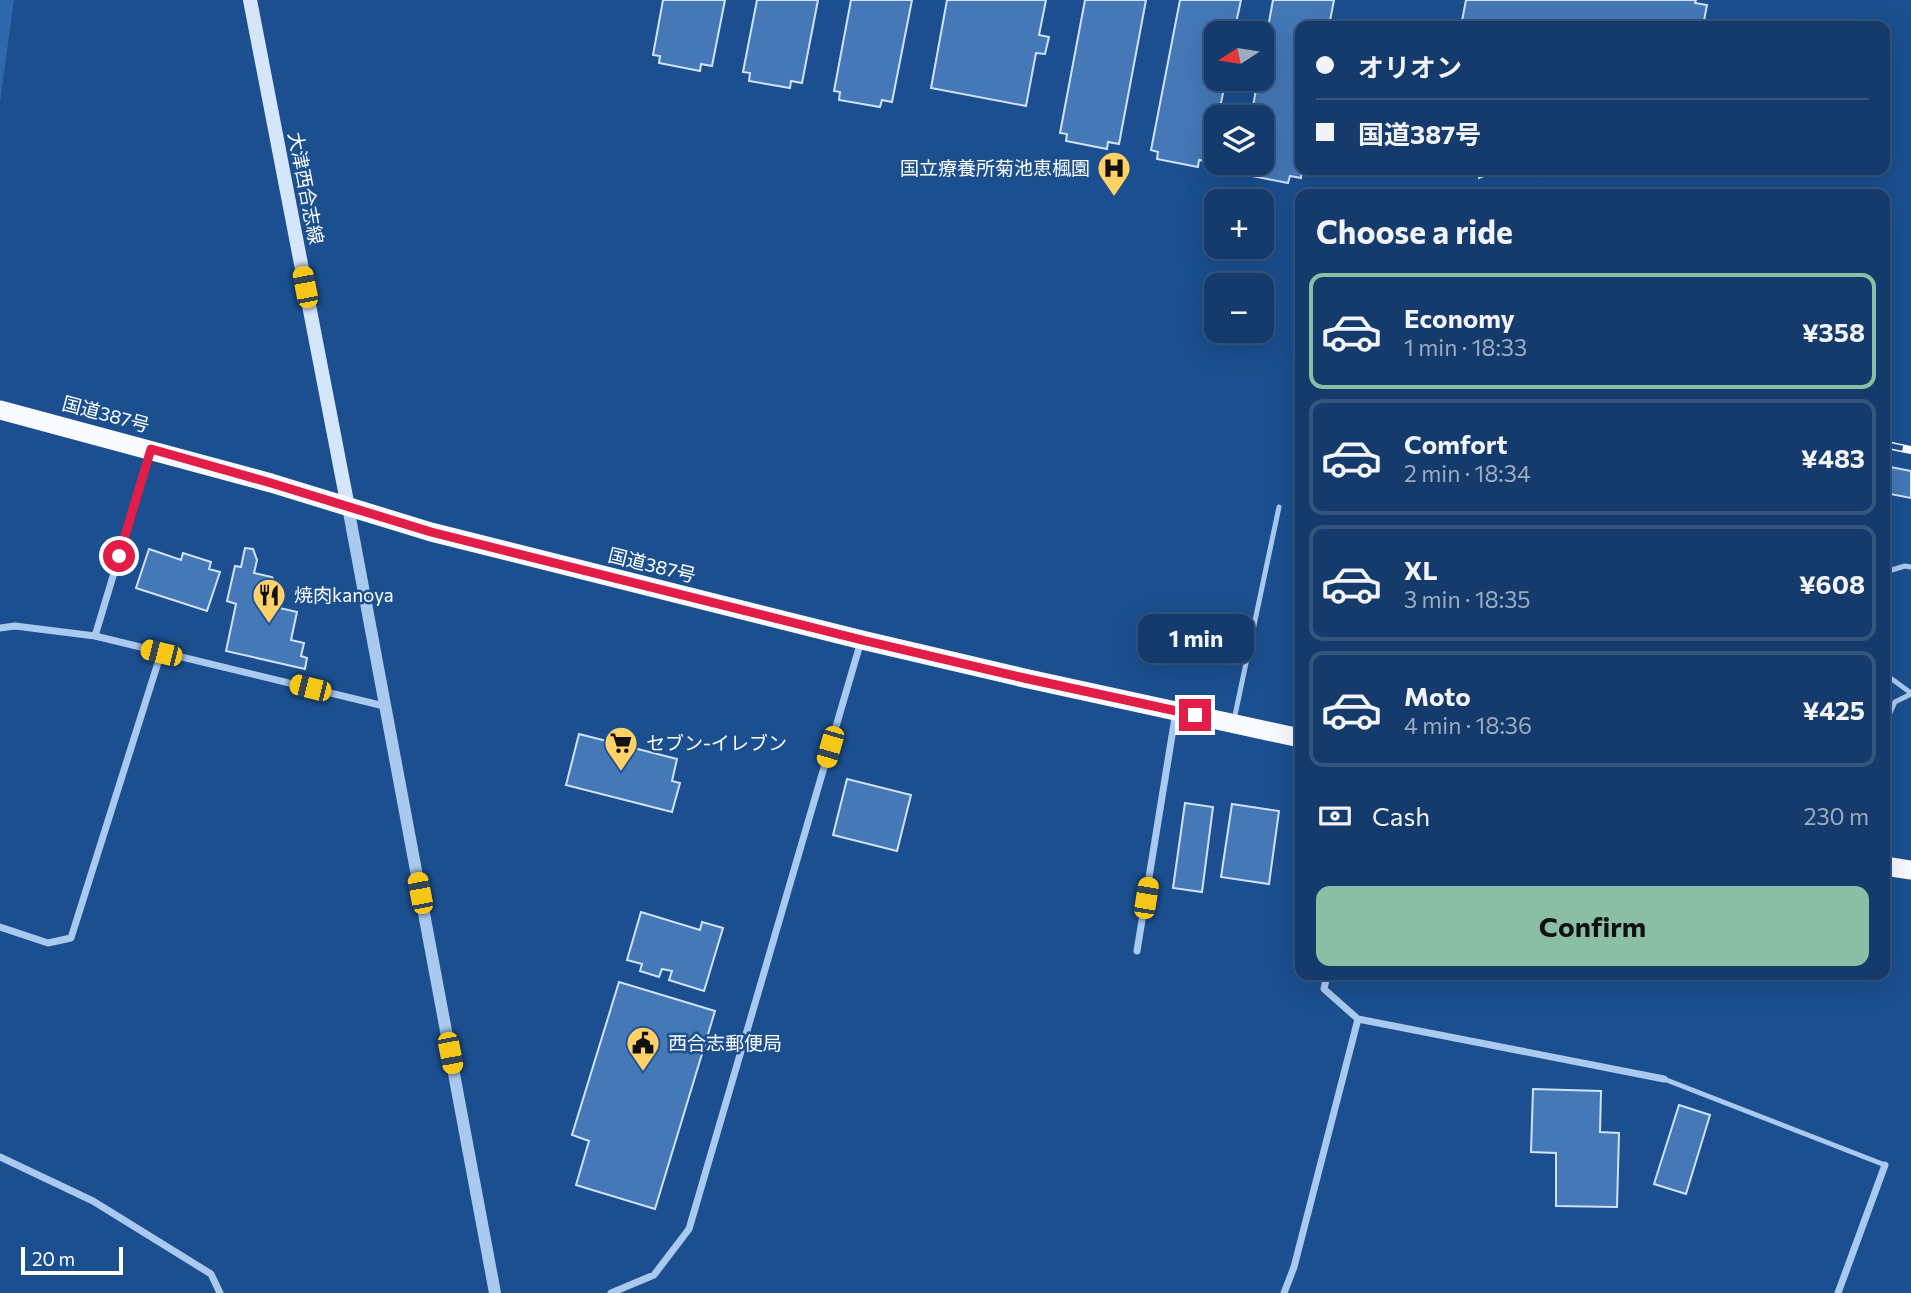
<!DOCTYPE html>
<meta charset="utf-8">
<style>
:root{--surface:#143b6b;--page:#214673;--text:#f1f3f6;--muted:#9dadc1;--line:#33557e;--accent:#8abfa5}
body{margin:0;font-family:Commissioner,"Noto Sans JP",sans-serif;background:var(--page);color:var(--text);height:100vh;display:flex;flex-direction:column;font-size:26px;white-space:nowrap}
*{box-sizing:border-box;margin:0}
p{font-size:23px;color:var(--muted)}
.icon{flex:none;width:38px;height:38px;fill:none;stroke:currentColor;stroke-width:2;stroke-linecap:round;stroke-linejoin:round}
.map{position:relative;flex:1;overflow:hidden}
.drawer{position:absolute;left:1295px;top:189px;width:595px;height:791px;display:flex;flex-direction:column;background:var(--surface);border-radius:14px;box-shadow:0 7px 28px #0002,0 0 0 2px var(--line)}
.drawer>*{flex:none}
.hud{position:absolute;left:1295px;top:21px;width:595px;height:154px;border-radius:14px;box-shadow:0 7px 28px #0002,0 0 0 2px var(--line);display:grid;align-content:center;height:154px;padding:0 21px;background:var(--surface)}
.needle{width:46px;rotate:258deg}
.buttons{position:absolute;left:1204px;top:21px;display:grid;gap:14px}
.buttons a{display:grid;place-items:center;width:70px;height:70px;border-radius:14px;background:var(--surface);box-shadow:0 7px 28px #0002,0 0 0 2px var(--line);font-size:35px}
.scale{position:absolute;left:21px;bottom:18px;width:102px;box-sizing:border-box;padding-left:7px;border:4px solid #fff;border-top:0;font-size:19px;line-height:24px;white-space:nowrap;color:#fff;-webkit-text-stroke:5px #1b4f8f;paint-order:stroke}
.end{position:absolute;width:32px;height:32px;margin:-16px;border:9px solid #e11d48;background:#fff;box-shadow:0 0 0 4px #fff}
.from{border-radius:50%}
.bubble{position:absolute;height:49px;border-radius:14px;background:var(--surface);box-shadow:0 7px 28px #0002,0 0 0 2px var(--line);font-size:23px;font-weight:700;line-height:49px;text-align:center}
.car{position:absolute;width:21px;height:42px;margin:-21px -10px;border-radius:9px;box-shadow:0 0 5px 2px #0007;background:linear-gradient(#f5c518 24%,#345 0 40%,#f5c518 0 76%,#345 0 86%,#f5c518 0)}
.hud b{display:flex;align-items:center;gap:24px;height:66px;font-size:26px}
.hud b+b{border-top:2px solid var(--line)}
.hud i{width:18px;height:18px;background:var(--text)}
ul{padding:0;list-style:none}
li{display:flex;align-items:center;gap:21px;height:116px;margin:0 14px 10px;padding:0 7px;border:4px solid var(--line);border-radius:14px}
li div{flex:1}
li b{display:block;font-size:26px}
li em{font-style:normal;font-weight:700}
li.selected{border-color:var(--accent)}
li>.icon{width:63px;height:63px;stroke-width:1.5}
h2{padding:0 21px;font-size:32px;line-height:84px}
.pay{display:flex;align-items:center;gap:18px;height:77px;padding:0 21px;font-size:26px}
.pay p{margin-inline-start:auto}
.action{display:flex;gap:14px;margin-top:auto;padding:14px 21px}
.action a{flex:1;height:80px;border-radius:14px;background:var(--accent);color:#111;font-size:28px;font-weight:700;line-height:80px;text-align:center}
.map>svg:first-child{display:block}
.green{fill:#2e69ad}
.building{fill:#4478b7;stroke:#cfe3fa;stroke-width:2}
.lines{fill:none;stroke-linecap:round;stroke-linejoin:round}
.service{stroke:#a9c9ee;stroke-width:5}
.minor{stroke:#a9c9ee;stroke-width:7}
.tertiary{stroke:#a9c9ee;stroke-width:12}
.secondary{stroke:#d6e6fa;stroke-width:14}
.trunk{stroke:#f8faff;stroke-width:19}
.rail-casing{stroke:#fff;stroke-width:8}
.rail{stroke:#1b4f8f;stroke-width:5;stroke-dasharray:16;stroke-linecap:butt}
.route{stroke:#e11d48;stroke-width:9}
.labels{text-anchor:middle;stroke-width:5;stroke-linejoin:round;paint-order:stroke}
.poi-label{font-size:19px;fill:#fff;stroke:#1b4f8f;text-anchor:start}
.street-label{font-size:19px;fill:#fff;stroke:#1b4f8f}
</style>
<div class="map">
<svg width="1911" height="1293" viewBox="0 0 1911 1293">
<rect width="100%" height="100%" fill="#1b4f8f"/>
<path class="green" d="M 0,0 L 14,0 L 0,102 Z"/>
<path class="building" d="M 663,0 L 725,0 L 712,66 L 701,64 L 700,71 L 659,63 L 660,56 L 653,55 Z
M 757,0 L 818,0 L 802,83 L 791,81 L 790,88 L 749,81 L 750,73 L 743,72 Z
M 851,0 L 912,0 L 892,102 L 882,100 L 880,107 L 839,100 L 840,92 L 834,91 Z
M 947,0 L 1046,0 L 1039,35 L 1049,37 L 1045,54 L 1036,53 L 1026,106 L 931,88 Z
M 1085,0 L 1146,0 L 1119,144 L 1108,142 L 1107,149 L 1066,141 L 1067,134 L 1060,133 Z
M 1180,0 L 1241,0 L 1234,33 L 1216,33 L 1216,79 L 1226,79 L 1218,117 L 1216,117 L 1216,128 L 1210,162 L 1199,160 L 1198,167 L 1157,159 L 1158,152 L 1151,150 Z
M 1273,0 L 1334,0 L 1329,26 L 1300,26 L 1300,170 L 1302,170 L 1301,178 L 1290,176 L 1288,183 L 1247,175 L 1249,168 L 1242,167 L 1242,163 L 1262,163 L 1262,117 L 1251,117 L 1258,79 L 1262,79 L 1262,60 Z
M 1466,0 L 1696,0 L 1695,3 L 1707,5 L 1703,26 L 1461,26 Z
M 1480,170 L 1499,170 L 1479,178 Z
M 1508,170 L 1541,170 L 1540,176 Z
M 1885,414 L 1890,415 L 1885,444 Z
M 1885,466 L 1911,471 L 1911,498 L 1885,493 Z
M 245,548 L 253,549 L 257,560 L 254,573 L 272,577 L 276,585 L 271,606 L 297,612 L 291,640 L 304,643 L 301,656 L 307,658 L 305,669 L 226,651 L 236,604 L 227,601 L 235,566 L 241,567 Z
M 149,549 L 181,560 L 183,553 L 211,562 L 209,569 L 220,572 L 207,611 L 136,588 Z
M 579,734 L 677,759 L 672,781 L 680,783 L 672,812 L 566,785 Z
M 847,779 L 911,795 L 897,851 L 833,835 Z
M 1185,803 L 1213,807 L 1202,892 L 1173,888 Z
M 1232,804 L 1279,811 L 1269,884 L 1221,877 Z
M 641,912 L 700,930 L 702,922 L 723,928 L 704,991 L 669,980 L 672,971 L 662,969 L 659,977 L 640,971 L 642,964 L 627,960 Z
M 619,982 L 715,1011 L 655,1209 L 576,1185 L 589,1141 L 572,1135 Z
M 1533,1089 L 1601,1091 L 1600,1132 L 1619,1133 L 1617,1207 L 1556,1206 L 1556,1153 L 1531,1152 Z
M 1679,1105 L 1710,1115 L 1686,1194 L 1654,1184 Z"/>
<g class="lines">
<path class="service" d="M 1885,572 L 1905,566 L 1911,567
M 1885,674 L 1911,693
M 1234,720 L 1279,507
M 1885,734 L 1887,719 L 1895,702 L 1911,694
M 1664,1079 L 1885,1165"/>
<path class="minor" d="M 0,628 L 15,626 L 95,636 L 384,706
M 95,636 L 150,453
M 0,927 L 48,943 L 71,938 L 161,653
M 1137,951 L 1176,711
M 1358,1019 L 1664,1079
M 0,1157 L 93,1201 L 211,1274 L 220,1293
M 611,1293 L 654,1275 L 689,1229 L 861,641
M 1284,1293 L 1294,1267 L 1358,1019 L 1324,989 L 1327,975
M 1838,1293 L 1885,1165"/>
<path class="tertiary" d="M 348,507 L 495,1293"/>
<path class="secondary" d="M 250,0 L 348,507"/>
<path class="trunk" d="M 0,410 L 271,483 L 431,532 L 862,640 L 1024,678 L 1300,738
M 1885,866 L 1911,870"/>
<defs>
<path id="rail" d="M 1887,445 L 1911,450"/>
</defs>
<use href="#rail" class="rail-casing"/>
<use href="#rail" class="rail"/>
</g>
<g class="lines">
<path class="route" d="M 119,556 L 151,449 L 271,483 L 431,532 L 862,640 L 1024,678 L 1195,715"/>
</g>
<defs>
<symbol id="hospital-pin" viewBox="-11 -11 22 30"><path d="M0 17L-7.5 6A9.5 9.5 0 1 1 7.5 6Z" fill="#ffd166" stroke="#1b4f8f"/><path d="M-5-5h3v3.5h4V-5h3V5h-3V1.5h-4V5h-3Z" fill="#111"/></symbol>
<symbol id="restaurant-pin" viewBox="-11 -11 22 30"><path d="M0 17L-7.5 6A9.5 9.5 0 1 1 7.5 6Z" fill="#ffd166" stroke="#1b4f8f"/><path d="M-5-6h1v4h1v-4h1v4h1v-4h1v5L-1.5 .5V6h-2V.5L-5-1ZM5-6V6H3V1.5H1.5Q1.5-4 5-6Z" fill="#111"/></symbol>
<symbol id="supermarket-pin" viewBox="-11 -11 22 30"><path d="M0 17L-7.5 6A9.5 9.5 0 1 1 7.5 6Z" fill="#ffd166" stroke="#1b4f8f"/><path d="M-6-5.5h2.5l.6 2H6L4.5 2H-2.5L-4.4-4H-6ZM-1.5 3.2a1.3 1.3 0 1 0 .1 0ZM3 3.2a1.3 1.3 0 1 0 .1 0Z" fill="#111"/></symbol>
<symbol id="civic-pin" viewBox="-11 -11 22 30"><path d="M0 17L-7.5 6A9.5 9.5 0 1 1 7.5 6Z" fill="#ffd166" stroke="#1b4f8f"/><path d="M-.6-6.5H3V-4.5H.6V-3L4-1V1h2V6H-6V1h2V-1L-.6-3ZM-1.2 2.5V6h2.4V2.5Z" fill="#111"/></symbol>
</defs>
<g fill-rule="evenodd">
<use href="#hospital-pin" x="1095" y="149" width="38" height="52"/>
<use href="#restaurant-pin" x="250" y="576" width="38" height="52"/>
<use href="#supermarket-pin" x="602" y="724" width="38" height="52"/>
<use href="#civic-pin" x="624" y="1024" width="38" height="52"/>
</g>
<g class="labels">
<g class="poi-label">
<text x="1090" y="175" text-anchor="end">国立療養所菊池恵楓園</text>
<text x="294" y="602">焼肉kanoya</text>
<text x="646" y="750">セブン-イレブン</text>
<text x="668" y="1050">西合志郵便局</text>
</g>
<g class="street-label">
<text transform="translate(306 188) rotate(79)" y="7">大津西合志線</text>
<text transform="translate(106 414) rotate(15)" y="7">国道387号</text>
<text transform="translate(652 565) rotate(14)" y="7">国道387号</text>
</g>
</g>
</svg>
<div class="buttons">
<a><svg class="needle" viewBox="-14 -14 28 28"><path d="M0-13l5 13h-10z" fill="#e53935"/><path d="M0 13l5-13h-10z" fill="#9dadc1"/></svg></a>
<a><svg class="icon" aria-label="layers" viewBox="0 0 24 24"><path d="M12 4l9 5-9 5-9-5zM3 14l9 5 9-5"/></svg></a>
<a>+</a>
<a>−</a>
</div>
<div class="scale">20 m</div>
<i class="end from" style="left:119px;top:556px"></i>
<i class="end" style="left:1195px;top:715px"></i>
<div class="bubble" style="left:1138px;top:614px;width:116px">1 min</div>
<i class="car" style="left:305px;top:287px;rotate:349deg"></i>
<i class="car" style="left:161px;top:653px;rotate:284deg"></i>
<i class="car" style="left:310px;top:688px;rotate:284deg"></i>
<i class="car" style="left:830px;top:747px;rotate:196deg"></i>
<i class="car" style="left:420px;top:893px;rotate:349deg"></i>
<i class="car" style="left:1146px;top:898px;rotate:9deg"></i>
<i class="car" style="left:450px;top:1053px;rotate:169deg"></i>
<div class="hud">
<b><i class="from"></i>オリオン</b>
<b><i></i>国道387号</b>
</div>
<section class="drawer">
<h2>Choose a ride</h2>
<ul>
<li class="selected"><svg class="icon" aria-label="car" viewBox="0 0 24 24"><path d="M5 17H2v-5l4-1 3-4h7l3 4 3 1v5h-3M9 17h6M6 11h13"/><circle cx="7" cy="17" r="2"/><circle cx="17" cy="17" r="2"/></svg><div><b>Economy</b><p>1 min · 18:33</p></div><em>¥358</em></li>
<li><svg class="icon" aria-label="car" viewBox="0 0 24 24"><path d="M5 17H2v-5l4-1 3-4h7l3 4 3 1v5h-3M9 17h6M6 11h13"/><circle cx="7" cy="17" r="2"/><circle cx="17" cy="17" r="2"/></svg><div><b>Comfort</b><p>2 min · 18:34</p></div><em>¥483</em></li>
<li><svg class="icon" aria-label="car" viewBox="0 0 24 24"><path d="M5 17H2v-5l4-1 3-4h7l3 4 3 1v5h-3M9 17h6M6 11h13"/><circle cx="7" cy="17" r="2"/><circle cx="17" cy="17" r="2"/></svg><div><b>XL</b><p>3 min · 18:35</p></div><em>¥608</em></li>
<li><svg class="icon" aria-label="car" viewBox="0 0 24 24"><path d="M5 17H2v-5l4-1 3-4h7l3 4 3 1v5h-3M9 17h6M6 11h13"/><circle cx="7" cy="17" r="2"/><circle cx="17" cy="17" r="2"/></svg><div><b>Moto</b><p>4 min · 18:36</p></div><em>¥425</em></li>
</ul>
<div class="pay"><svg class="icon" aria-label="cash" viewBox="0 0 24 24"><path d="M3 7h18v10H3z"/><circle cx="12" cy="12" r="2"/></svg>Cash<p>230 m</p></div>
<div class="action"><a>Confirm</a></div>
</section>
</div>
